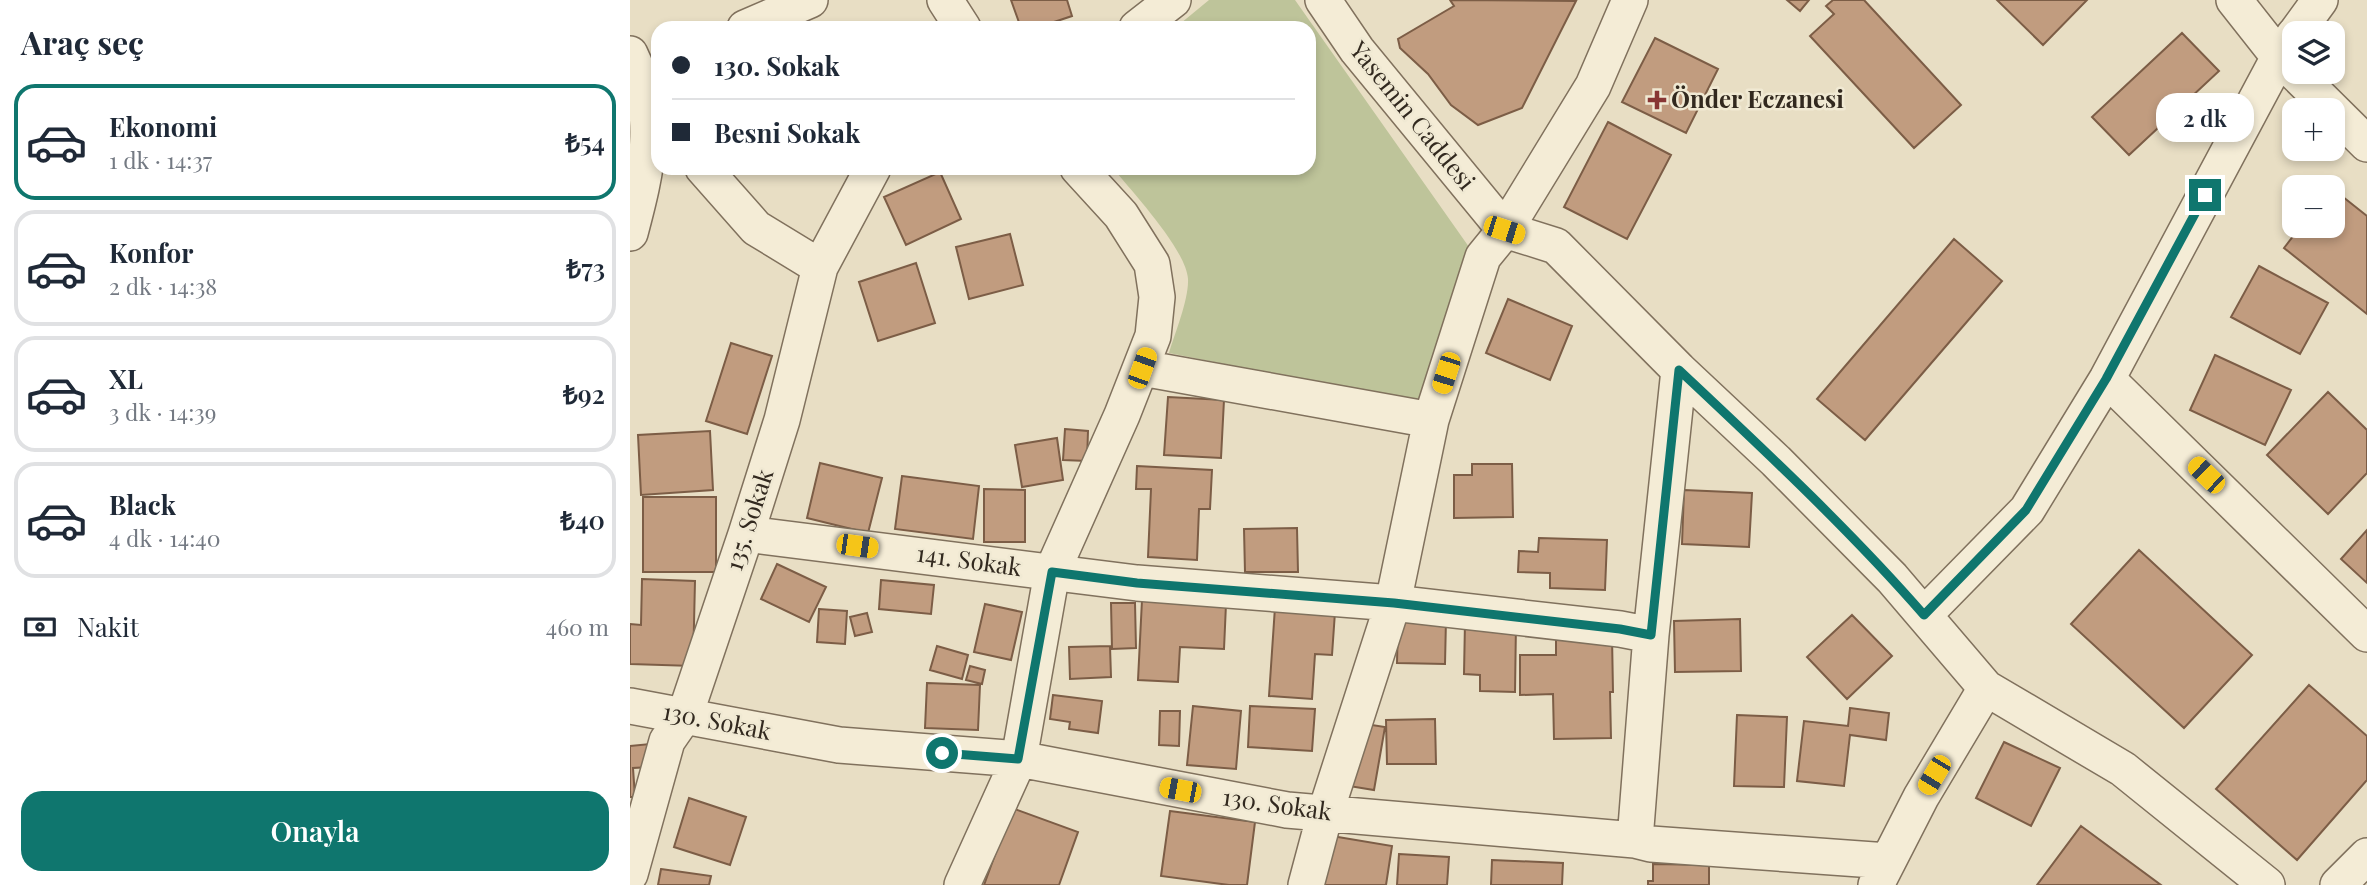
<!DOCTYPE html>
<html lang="tr">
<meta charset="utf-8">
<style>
:root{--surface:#fff;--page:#f2f2f3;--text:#1f2937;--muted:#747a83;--line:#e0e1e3;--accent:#0f766e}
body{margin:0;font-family:"Playfair Display",serif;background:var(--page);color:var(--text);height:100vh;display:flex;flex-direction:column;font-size:26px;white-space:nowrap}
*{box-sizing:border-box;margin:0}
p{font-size:23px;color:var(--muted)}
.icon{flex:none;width:38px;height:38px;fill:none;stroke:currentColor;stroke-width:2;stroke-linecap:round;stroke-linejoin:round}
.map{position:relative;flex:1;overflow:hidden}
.drawer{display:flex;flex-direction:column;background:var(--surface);width:630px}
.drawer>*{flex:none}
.top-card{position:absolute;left:21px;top:21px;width:665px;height:154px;border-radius:21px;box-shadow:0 4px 10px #0003;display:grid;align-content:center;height:154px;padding:0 21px;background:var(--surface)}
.controls{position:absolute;left:1652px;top:21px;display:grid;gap:14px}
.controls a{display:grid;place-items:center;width:63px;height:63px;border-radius:14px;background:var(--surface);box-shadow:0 4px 10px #0003;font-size:35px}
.end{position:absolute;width:32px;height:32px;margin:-16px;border:9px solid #0f766e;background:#fff;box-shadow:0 0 0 4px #fff}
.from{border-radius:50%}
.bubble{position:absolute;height:49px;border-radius:21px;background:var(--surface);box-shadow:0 4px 10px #0003;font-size:23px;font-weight:600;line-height:49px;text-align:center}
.car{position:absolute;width:21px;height:42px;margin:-21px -10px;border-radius:9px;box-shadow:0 0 5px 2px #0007;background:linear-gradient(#f5c518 24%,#345 0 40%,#f5c518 0 76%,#345 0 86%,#f5c518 0)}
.top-card b{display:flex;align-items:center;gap:24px;height:66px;font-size:26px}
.top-card b+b{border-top:2px solid var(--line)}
.top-card i{width:18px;height:18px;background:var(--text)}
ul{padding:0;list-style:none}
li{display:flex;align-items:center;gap:21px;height:116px;margin:0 14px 10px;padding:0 7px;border:4px solid var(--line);border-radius:21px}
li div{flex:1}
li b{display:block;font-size:26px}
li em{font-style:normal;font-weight:600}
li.current{border-color:var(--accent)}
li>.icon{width:63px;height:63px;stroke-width:1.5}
h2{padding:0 21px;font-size:32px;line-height:84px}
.pay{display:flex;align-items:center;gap:18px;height:77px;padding:0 21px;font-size:26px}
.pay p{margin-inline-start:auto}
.cta{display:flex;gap:14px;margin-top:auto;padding:14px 21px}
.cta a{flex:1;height:80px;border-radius:21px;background:var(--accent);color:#fff;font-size:28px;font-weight:600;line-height:80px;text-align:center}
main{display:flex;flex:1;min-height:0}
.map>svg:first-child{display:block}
.green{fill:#bec49a}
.building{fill:#c19c7f;stroke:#7c5d46;stroke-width:2}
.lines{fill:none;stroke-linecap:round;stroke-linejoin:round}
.minor-casing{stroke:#80715d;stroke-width:38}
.minor{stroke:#f4ecd6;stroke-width:35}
.route{stroke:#0f766e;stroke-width:9}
.poi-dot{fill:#883634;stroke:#f0e9d3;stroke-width:2.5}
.labels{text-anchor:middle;stroke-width:5;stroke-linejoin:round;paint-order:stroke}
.poi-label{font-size:24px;font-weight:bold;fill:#32291f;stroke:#f0e9d3;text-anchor:start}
.street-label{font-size:24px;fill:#32291f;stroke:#f0e9d3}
</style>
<main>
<section class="drawer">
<h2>Araç seç</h2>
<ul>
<li class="current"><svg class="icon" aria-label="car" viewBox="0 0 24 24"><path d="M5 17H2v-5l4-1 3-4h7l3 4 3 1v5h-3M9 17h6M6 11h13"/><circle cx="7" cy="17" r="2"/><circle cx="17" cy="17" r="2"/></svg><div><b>Ekonomi</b><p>1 dk · 14:37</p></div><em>₺54</em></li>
<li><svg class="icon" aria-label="car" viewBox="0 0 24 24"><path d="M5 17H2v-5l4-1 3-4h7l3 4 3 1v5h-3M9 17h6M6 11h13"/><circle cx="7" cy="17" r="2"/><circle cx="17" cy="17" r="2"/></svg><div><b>Konfor</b><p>2 dk · 14:38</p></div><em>₺73</em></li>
<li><svg class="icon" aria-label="car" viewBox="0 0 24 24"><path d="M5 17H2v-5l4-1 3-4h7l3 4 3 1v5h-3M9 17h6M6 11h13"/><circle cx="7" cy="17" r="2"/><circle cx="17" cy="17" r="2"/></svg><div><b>XL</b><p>3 dk · 14:39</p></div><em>₺92</em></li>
<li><svg class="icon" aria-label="car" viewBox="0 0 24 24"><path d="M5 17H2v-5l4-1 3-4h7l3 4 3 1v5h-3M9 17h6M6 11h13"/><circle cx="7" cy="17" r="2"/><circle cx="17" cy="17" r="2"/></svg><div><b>Black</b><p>4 dk · 14:40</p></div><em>₺40</em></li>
</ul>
<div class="pay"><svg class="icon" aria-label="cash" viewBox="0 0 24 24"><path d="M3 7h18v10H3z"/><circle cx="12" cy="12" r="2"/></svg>Nakit<p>460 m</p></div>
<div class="cta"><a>Onayla</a></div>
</section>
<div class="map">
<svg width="1737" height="885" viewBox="0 0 1737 885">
<rect width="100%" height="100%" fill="#e8dec4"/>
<path class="green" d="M 579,0 L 665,0 L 839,247 L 839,270 L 790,403 L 539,353 C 545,333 559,299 558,279 C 556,249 502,192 483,168 L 679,168 L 679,28 L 545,28 Z"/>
<path class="building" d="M 381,0 L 437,0 L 442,16 L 406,28 L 391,28 Z
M 820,0 L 946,1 L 892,108 L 848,125 L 821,105 L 798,74 L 770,48 L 768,39 L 824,6 Z
M 1157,0 L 1179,0 L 1170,11 Z
M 1203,0 L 1234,0 L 1331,105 L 1284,148 L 1180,36 L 1204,14 L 1196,6 Z
M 1367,0 L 1457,0 L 1413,45 Z
M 1552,33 L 1589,71 L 1499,155 L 1462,117 Z
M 1025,38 L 1088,69 L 1056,133 L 992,102 Z
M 978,122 L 1041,155 L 997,239 L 934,207 Z
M 310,172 L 331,219 L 276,245 L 254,197 Z
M 1703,189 L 1737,216 L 1737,314 L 1654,248 L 1671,226 L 1703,226 Z
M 380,234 L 393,285 L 339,299 L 326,247 Z
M 1324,239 L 1372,281 L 1235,440 L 1187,399 Z
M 286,263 L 305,323 L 248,341 L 229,282 Z
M 1629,266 L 1698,303 L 1670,354 L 1601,317 Z
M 878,299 L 942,326 L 920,380 L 856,353 Z
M 101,343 L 142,356 L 117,434 L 76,421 Z
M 1585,355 L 1661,390 L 1635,445 L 1560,410 Z
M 1698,392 L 1737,430 L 1737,473 L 1698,514 L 1637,455 Z
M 538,397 L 594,400 L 591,458 L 534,455 Z
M 435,429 L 458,431 L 457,461 L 433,460 Z
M 80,431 L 83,490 L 11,495 L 8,435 Z
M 427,438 L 433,480 L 392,487 L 385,445 Z
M 190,463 L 252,478 L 238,533 L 177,518 Z
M 842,464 L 882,464 L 883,517 L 824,518 L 824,475 L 842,475 Z
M 507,466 L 582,470 L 580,509 L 569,509 L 567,560 L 518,557 L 521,489 L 506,489 Z
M 272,476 L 349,486 L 343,539 L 265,529 Z
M 354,489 L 395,490 L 395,542 L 354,542 Z
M 1054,490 L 1122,493 L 1119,547 L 1052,544 Z
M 13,497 L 86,497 L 86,572 L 13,572 Z
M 667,528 L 668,572 L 615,572 L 614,529 Z
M 1737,530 L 1737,583 L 1711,559 Z
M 909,538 L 977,540 L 975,590 L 920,588 L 920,573 L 888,572 L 889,551 L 908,552 Z
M 1509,550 L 1622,655 L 1554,728 L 1441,624 Z
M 147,564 L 196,587 L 179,622 L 131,599 Z
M 12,579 L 65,581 L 63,666 L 0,664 L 0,624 L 11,625 Z
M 251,580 L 304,585 L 301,614 L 249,609 Z
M 512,600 L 596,604 L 594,649 L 550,647 L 548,682 L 508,680 Z
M 481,603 L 505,603 L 506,648 L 482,649 Z
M 355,604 L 392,612 L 381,660 L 344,652 Z
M 645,607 L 705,612 L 702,655 L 685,654 L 682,699 L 639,696 Z
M 189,609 L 217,611 L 215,644 L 187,642 Z
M 237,613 L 242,632 L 225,636 L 220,617 Z
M 1222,615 L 1262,656 L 1217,699 L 1177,657 Z
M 768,618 L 816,619 L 815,664 L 767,663 Z
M 1110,619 L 1111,671 L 1045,672 L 1044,621 Z
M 835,622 L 886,623 L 885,692 L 850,691 L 850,675 L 834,674 Z
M 982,636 L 983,692 L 980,692 L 981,738 L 924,739 L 923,694 L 890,695 L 890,655 L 926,655 L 926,637 Z
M 307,646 L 338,655 L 332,679 L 300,670 Z
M 480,646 L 481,677 L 440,679 L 439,647 Z
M 340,666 L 355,670 L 352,684 L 336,680 Z
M 297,683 L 350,685 L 348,730 L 295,728 Z
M 1679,685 L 1737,736 L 1737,780 L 1667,860 L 1586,789 Z
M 423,695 L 472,701 L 468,733 L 439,729 L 440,722 L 420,719 Z
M 563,706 L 611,711 L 606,769 L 557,765 Z
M 620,706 L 685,709 L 682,751 L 618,747 Z
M 1220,708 L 1259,713 L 1256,740 L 1220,735 L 1214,786 L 1167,781 L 1174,721 L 1218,726 Z
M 530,711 L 550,711 L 549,746 L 529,745 Z
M 1107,715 L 1157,717 L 1154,787 L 1104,786 Z
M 805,719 L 806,764 L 757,764 L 756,720 Z
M 729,723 L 755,727 L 744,790 L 719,786 Z
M 1374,742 L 1430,768 L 1401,826 L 1346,798 Z
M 20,744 L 21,767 L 3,768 L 5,797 L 0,797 L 0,746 Z
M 59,798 L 116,817 L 100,865 L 44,847 Z
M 382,808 L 448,832 L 429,885 L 354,885 Z
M 540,811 L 625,822 L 617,885 L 599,885 L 531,876 Z
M 1451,826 L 1531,885 L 1407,885 Z
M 702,836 L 762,846 L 756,885 L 694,885 Z
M 769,854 L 819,857 L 817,885 L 767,885 Z
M 862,860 L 933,863 L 932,885 L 861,885 Z
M 1023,864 L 1079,865 L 1079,885 L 1018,885 L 1018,881 L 1023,881 Z
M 31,869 L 81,876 L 79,885 L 28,885 Z"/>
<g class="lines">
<defs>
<path id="minor" d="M 315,0 L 333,28
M 693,0 L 727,50 L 875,230 L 926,246 L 1049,370 L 1146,461 L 1262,578 L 1356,688 L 1493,769 L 1637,885
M 1604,0 L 1649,57 L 1737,144
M 115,28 L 180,0
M 507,28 L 543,0
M 1666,33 L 1690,0
M 0,54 C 30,116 17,169 0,233
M 73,168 L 126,228 L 190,267
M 512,368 L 801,420
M 1477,379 L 1737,634
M 116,534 L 507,583 L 763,603 L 990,629 L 1021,635
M 1294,615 L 1397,510 L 1477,379 L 1649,57 L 1664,35
M 0,706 L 209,745 L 389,759 L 657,810 L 1005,840 L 1021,844 L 1258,861
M 1005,840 L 1021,635 L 1049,370
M 0,874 L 37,741 L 55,715 L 116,534 L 152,420 L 190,267 L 243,168
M 332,885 L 389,759 L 422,572 L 492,415 L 523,336 L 527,297 L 522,264 L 491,215 L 448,168
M 676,885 L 695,814 L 763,603 L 801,420 L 853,257 L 875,230 L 963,86 L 1000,0
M 1246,885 L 1291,797 L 1356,688
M 1708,885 L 1737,856"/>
</defs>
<use href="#minor" class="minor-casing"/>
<use href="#minor" class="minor"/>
</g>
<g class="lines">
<path class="route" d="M 312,753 L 388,759 L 422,572 L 507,583 L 764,603 L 990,629 L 1021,635 L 1049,370 C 1133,449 1218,528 1294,615 L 1396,510 L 1476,379 L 1575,195"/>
</g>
<path class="poi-dot" d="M1023.5 89.5h7v7h7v7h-7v7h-7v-7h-7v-7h7z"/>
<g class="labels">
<g class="poi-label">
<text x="1041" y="108">Önder Eczanesi</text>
</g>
<g class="street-label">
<text transform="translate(782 116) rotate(51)" y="8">Yasemin Caddesi</text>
<text transform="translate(120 520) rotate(-72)" y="8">135. Sokak</text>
<text transform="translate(339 561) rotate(8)" y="8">141. Sokak</text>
<text transform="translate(87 722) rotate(11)" y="8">130. Sokak</text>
<text transform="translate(647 805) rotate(8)" y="8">130. Sokak</text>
</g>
</g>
</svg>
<div class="controls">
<a><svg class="icon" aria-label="layers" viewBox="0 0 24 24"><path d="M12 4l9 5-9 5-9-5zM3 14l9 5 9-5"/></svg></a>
<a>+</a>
<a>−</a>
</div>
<i class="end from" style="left:312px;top:753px"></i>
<i class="end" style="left:1575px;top:195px"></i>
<div class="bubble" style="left:1526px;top:93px;width:98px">2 dk</div>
<i class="car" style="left:874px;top:230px;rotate:108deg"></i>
<i class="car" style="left:512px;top:368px;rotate:20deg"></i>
<i class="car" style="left:816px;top:373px;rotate:198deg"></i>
<i class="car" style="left:1576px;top:475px;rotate:314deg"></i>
<i class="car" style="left:227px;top:546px;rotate:98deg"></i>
<i class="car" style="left:1304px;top:775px;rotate:211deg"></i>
<i class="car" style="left:550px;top:790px;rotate:281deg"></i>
<div class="top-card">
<b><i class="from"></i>130. Sokak</b>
<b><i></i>Besni Sokak</b>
</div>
</div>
</main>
